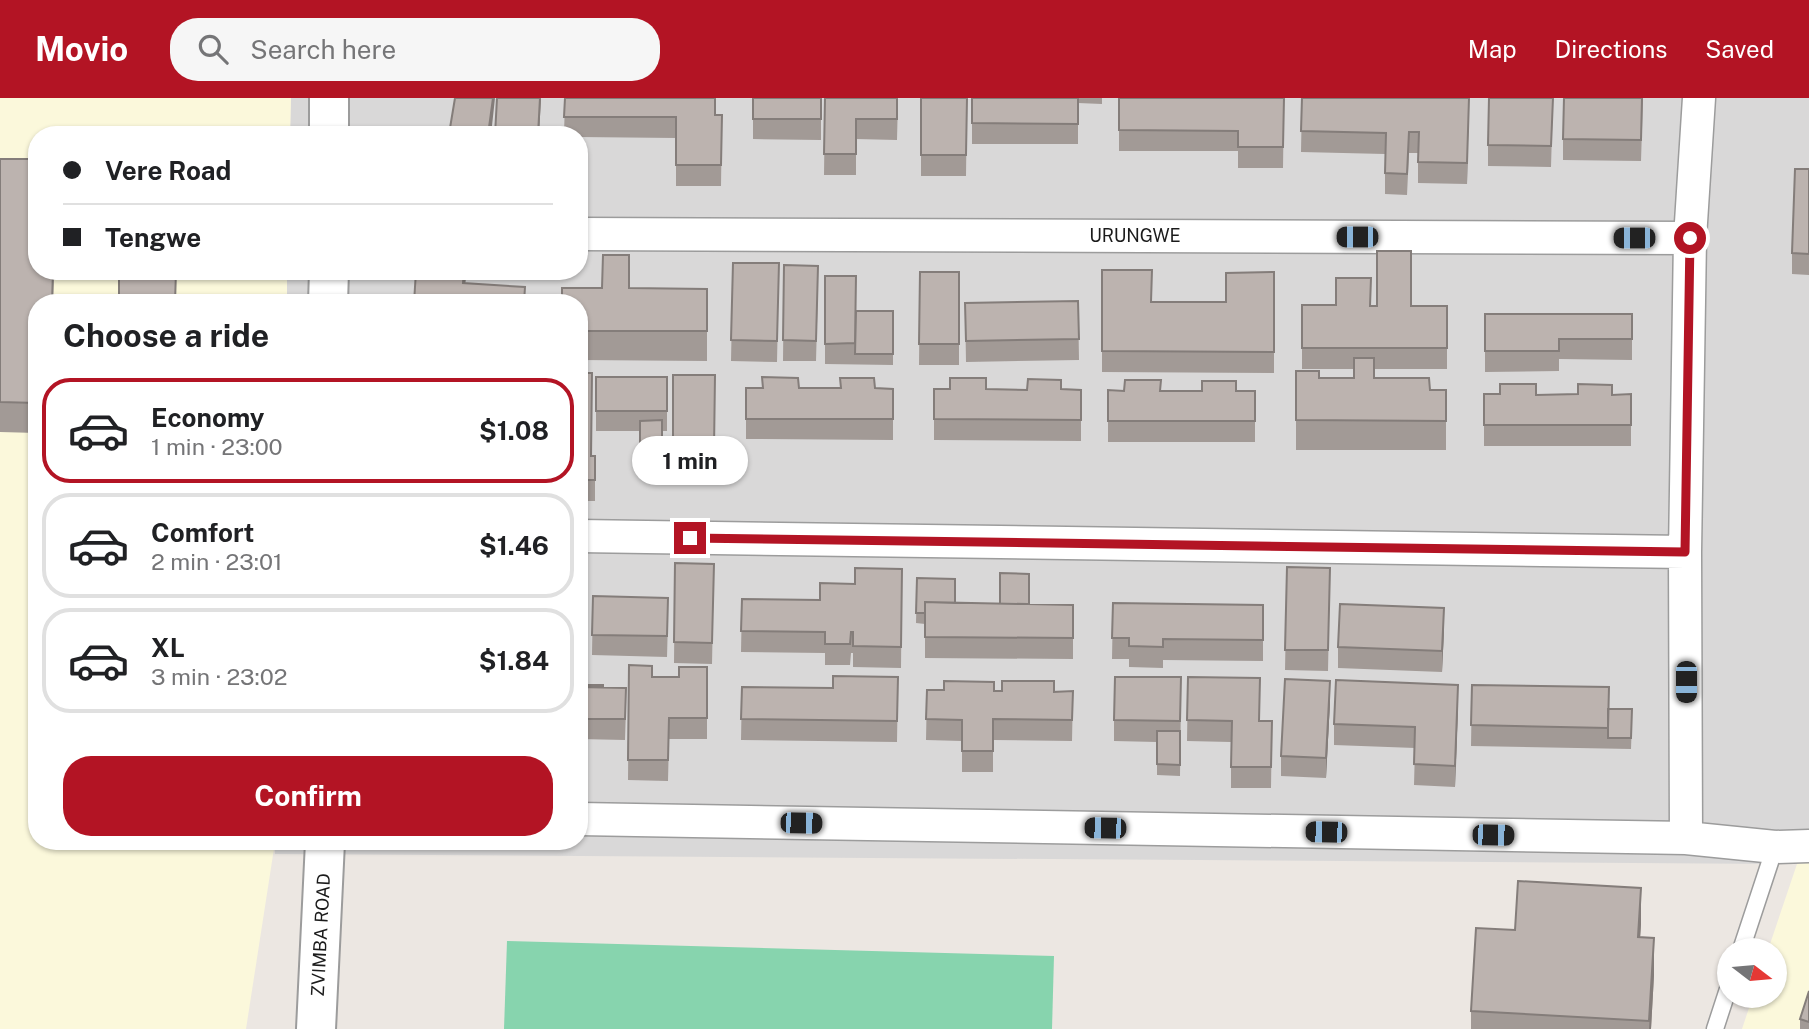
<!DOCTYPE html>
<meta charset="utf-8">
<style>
:root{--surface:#fff;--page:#f6f6f6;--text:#202124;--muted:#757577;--line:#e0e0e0;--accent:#b31424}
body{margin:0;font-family:"Public Sans",sans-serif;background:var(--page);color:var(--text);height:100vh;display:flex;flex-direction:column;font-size:26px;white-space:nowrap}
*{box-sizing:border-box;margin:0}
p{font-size:23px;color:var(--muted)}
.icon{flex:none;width:38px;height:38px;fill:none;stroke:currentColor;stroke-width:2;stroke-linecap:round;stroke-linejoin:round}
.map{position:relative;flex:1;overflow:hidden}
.side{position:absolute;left:28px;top:196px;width:560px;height:556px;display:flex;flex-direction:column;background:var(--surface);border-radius:28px;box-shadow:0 2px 5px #0004}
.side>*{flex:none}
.top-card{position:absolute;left:28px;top:28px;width:560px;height:154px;border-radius:28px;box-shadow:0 2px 5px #0004;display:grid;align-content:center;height:154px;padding:0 35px;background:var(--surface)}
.needle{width:46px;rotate:106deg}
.controls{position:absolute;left:1717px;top:840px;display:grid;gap:14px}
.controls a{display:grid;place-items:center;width:70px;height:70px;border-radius:50%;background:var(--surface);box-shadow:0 2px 5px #0004;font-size:35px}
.end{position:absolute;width:32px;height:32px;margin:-16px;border:9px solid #b31424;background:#fff;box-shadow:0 0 0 4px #fff}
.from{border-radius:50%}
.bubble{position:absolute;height:49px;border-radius:24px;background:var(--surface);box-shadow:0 2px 5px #0004;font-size:23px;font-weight:700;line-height:49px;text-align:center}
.car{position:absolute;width:21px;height:42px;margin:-21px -10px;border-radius:9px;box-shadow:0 0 5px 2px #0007;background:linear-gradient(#222 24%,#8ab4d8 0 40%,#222 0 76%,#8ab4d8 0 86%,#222 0)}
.top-card b{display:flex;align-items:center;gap:24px;height:66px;font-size:26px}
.top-card b+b{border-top:2px solid var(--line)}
.top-card i{width:18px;height:18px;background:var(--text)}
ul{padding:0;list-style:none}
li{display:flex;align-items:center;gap:21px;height:105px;margin:0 14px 10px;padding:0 21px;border:4px solid var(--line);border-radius:28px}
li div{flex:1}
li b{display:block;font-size:26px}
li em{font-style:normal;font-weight:700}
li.selected{border-color:var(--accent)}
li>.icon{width:63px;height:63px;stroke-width:1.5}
h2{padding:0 35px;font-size:32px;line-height:84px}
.action{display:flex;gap:14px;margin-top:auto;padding:14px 35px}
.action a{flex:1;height:80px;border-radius:28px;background:var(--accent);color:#fff;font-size:28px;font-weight:700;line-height:80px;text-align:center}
header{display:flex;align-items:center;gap:42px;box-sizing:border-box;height:98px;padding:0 35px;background:var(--accent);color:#fff}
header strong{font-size:33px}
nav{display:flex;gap:38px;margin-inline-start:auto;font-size:24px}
.search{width:490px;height:63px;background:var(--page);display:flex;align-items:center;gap:18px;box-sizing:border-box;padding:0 24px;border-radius:28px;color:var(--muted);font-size:26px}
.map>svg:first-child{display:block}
.residential{fill:#d9d8d8}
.education{fill:#fbf8db}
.pitch{fill:#87d4ae}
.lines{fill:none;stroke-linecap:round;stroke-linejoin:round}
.service-casing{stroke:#9c9c9c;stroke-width:19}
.minor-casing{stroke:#9c9c9c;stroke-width:35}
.tertiary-casing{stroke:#9c9c9c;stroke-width:42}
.service{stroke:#fff;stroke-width:16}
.minor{stroke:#fff;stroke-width:32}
.tertiary{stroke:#fff;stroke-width:38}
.wall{fill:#a29a96}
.shaded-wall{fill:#847d7a}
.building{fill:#bcb3af;stroke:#847d7a;stroke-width:2}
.route{stroke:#b31424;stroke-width:9}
.labels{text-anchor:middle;stroke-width:5;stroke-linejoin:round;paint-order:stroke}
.street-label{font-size:18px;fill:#1b1b1b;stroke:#fff}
</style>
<header>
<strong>Movio</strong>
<div class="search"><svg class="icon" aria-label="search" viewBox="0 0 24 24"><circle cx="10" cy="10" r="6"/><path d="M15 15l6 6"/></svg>Search here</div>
<nav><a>Map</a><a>Directions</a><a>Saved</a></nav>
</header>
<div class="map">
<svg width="1809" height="931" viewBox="0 0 1809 931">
<rect width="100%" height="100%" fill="#ece7e2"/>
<path class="residential" d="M 291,0 L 1809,0 L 1809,762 L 1797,766 L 275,756 L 275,744 L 579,744 L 579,205 L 287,205 L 287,173 L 579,173 L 579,37 L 290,37 Z"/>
<path class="education" d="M 0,0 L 291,0 L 290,37 L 37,37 L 37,173 L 287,173 L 287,205 L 37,205 L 37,744 L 275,744 L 246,931 L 0,931 Z
M 1809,762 L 1809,931 L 1742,931 L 1753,898 L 1774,898 L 1774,852 L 1768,852 L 1797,766 Z"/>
<path class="pitch" d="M 507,843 L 1054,858 L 1052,931 L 504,931 Z"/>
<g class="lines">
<defs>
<path id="service" d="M 1741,852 L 1775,749
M 1715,931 L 1729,888"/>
<path id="minor" d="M 579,136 L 1690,140
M 579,438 L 1685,454
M 579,721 L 1686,740 L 1775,749 L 1809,748
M 1686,740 L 1685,454 L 1690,140 L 1699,0"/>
<path id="tertiary" d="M 329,0 L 329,37
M 328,205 L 329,173
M 316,931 L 325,744"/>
</defs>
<use href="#service" class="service-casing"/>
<use href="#minor" class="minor-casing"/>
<use href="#tertiary" class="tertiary-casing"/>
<use href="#service" class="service"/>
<use href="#minor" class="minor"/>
<use href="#tertiary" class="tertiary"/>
</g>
<path class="wall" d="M 565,0 L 715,17 L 722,17 L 721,88 L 676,88 L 676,40 L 579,39 L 579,37 L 564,37 Z
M 753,0 L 821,0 L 821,42 L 753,41 Z
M 825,0 L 898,0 L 897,42 L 856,41 L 856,77 L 824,77 Z
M 921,0 L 967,0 L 966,78 L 921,78 Z
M 972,0 L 1102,0 L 1102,6 L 1078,5 L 1078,46 L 972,46 Z
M 1119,0 L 1284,0 L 1283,70 L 1238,70 L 1238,53 L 1119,53 Z
M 1302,0 L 1469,0 L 1467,86 L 1418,85 L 1418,55 L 1409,55 L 1407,97 L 1385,96 L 1385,56 L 1301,54 Z
M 1553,0 L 1551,69 L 1488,68 L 1488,47 Z
M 1643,0 L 1641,63 L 1563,62 L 1563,41 Z
M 0,61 L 37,173 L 54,173 L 53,205 L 37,205 L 37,335 L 0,334 Z
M 1809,71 L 1809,177 L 1792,176 L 1792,155 Z
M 733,165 L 779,165 L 777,264 L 731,263 Z
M 784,167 L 818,189 L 816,263 L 783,263 Z
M 1102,172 L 1151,204 L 1226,204 L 1274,174 L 1274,275 L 1102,274 Z
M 920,174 L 959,174 L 959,267 L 919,267 Z
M 825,178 L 856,178 L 855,254 L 893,213 L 893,267 L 825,266 Z
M 629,190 L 707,191 L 707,263 L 579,262 L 579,205 Z
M 1078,203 L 1079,262 L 966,264 L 965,205 Z
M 1302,207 L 1447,208 L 1447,271 L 1374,271 L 1374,280 L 1430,292 L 1446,292 L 1446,352 L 1296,352 L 1296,273 L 1319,280 L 1354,280 L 1354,271 L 1302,271 Z
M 1485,216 L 1632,216 L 1632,262 L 1559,261 L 1559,273 L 1485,274 Z
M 579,275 L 591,358 L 595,358 L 595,403 L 579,403 Z
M 673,277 L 715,277 L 714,372 L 673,371 Z
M 596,279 L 667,279 L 667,333 L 662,333 L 662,371 L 640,372 L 640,333 L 596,333 Z
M 746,290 L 893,291 L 893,342 L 746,341 Z
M 934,291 L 1081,292 L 1081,343 L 934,342 Z
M 1108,292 L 1255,293 L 1255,344 L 1108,344 Z
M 1484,296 L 1631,296 L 1631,348 L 1484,348 Z
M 579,465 L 585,465 L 583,563 L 579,563 Z
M 675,465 L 714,466 L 712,566 L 674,565 Z
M 1287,469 L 1330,470 L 1328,573 L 1285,572 Z
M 902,471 L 901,570 L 853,569 L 853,555 L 851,555 L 850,567 L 825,567 L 825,555 L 741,554 L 742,501 L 820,502 L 855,486 Z
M 917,480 L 955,505 L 1073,507 L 1073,561 L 925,560 L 925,526 L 916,525 Z
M 593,498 L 668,521 L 667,559 L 592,557 Z
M 1113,505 L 1263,507 L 1263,563 L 1163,562 L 1163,570 L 1129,569 L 1129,561 L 1112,561 Z
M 1444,531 L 1442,574 L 1338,570 L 1338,549 Z
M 629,567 L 652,579 L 679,579 L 707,569 L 707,641 L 669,641 L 668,683 L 628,682 Z
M 898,579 L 897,644 L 741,642 L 742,589 L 833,590 Z
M 1188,579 L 1260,623 L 1272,623 L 1271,690 L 1231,690 L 1231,644 L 1187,643 Z
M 579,587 L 603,589 L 626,610 L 625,642 L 579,641 Z
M 1472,587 L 1609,611 L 1632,622 L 1631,651 L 1471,648 Z
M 927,592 L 1073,593 L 1072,643 L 993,642 L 993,674 L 962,674 L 962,643 L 926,642 Z
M 1181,600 L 1180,678 L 1157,677 L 1157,644 L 1114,643 L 1114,622 Z
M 1330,604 L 1326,680 L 1281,678 L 1281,658 Z
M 1458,608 L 1455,689 L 1414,687 L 1415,650 L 1334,647 L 1334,626 Z
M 1641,826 L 1640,839 L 1654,877 L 1651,931 L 1471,931 L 1471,913 L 1515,832 Z
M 1809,893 L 1809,931 L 1800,931 L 1800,921 Z"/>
<path class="shaded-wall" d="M 493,0 L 495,0 L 491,37 L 488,37 Z
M 540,0 L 541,0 L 539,37 L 538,37 Z
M 1469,0 L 1467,86 L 1467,65 Z
M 464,173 L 466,173 L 466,180 L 463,205 Z
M 1444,510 L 1444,531 L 1442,574 L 1442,553 Z
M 1330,583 L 1330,604 L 1326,680 L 1326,660 Z
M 1458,587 L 1458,608 L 1455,689 L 1455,668 Z
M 1641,790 L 1641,826 L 1638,875 L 1638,839 Z
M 1654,840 L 1654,877 L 1651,931 L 1649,931 Z"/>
<path class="building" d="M 455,0 L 493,0 L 488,37 L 449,36 Z
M 497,0 L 540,0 L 538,37 L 495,37 Z
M 565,0 L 715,0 L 715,17 L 722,17 L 721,67 L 676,67 L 676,19 L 564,19 Z
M 753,0 L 821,0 L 821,21 L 753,21 Z
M 825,0 L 897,0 L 897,21 L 856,21 L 856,56 L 824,56 Z
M 921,0 L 967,0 L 966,57 L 921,57 Z
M 972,0 L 1078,0 L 1078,26 L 972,25 Z
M 1119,0 L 1284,0 L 1283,49 L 1238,49 L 1238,33 L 1119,32 Z
M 1302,0 L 1469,0 L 1467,65 L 1418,64 L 1419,34 L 1409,34 L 1407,76 L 1385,75 L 1386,35 L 1301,33 Z
M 1489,0 L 1553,0 L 1551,48 L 1488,47 Z
M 1564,0 L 1642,0 L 1641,42 L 1563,41 Z
M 0,61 L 37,61 L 37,173 L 53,173 L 52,205 L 37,205 L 37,305 L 0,304 Z
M 1795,71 L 1809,71 L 1809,156 L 1792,155 Z
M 1377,153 L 1411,153 L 1411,208 L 1447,208 L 1447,250 L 1302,250 L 1302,207 L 1336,207 L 1336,180 L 1371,180 L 1370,208 L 1377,208 Z
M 603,157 L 629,157 L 629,190 L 707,191 L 707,233 L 579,233 L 579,205 L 562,205 L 562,190 L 602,190 Z
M 733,165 L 779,165 L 777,243 L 731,242 Z
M 784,167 L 818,168 L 816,243 L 783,242 Z
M 1102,172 L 1152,172 L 1151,204 L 1226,204 L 1226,175 L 1274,174 L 1274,254 L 1102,253 Z
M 119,173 L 176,173 L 175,205 L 119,205 Z
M 416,173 L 464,173 L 463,185 L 525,189 L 524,205 L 414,205 Z
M 920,174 L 959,174 L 959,246 L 919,246 Z
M 825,178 L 856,178 L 855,245 L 825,246 Z
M 1078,203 L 1079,241 L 966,243 L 965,205 Z
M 856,213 L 893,213 L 893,256 L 855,256 Z
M 1485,216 L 1632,216 L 1632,241 L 1559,241 L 1559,253 L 1485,253 Z
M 1354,260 L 1374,260 L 1374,280 L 1429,280 L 1430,292 L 1446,292 L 1446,323 L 1296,322 L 1296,273 L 1319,273 L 1319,280 L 1354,280 Z
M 579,275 L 592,275 L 591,358 L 595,358 L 595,382 L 579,382 Z
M 673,277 L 715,277 L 714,351 L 673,351 Z
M 596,279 L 667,279 L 667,313 L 596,313 Z
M 762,279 L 798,280 L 799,290 L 841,290 L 840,280 L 874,280 L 875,290 L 893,291 L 893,321 L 746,321 L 746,290 L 763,290 Z
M 950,280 L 986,280 L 986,291 L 1027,292 L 1028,281 L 1061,282 L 1061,291 L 1081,292 L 1081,322 L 934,321 L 934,291 L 950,291 Z
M 1125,282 L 1161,282 L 1160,293 L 1202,293 L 1202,283 L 1236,283 L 1236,293 L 1255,293 L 1255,323 L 1108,323 L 1108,292 L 1124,293 Z
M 1500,286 L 1536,286 L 1536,297 L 1578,296 L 1578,286 L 1612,287 L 1612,297 L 1631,296 L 1631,327 L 1484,327 L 1484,296 L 1500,296 Z
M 662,322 L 662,361 L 640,361 L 640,323 Z
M 579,465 L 585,465 L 583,542 L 579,542 Z
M 675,465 L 714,466 L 712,545 L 674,544 Z
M 1287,469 L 1330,470 L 1328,552 L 1285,552 Z
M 855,470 L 902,471 L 901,549 L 853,548 L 853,534 L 851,534 L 850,546 L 825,546 L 825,534 L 741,533 L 742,501 L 820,502 L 820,485 L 855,486 Z
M 1000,475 L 1029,476 L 1029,506 L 1000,506 Z
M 917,480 L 955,481 L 955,505 L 925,504 L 925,515 L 916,515 Z
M 593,498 L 668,500 L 667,538 L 592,537 Z
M 925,504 L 1073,507 L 1073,540 L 925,539 Z
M 1113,505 L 1263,507 L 1263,542 L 1163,541 L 1163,549 L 1129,548 L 1129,540 L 1112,540 Z
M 1340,506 L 1444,510 L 1442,553 L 1338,549 Z
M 629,567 L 652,568 L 652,579 L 679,579 L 679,569 L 707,569 L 707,620 L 669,620 L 668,662 L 628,662 Z
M 833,578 L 898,579 L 897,623 L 741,621 L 742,589 L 833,590 Z
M 1115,579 L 1181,579 L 1180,623 L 1114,622 Z
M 1188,579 L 1260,580 L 1259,623 L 1272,623 L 1271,669 L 1231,669 L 1232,623 L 1187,622 Z
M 1285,581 L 1330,583 L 1326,660 L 1281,658 Z
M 1336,582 L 1458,587 L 1455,668 L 1414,666 L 1415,629 L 1334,626 Z
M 944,583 L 994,584 L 994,593 L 1002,593 L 1002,583 L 1054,583 L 1054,594 L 1073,593 L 1072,622 L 993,621 L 993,653 L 962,653 L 962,622 L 926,621 L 927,592 L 944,592 Z
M 579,587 L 603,587 L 603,589 L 579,589 Z
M 1472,587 L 1609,589 L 1608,630 L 1471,627 Z
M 579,589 L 626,590 L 625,621 L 579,621 Z
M 1608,611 L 1632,611 L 1631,640 L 1608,640 Z
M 1157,633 L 1180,633 L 1180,667 L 1157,666 Z
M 1518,783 L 1641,790 L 1638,839 L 1654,840 L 1649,923 L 1471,913 L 1476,830 L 1515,832 Z
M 1809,893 L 1809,924 L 1800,921 Z"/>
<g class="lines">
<path class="route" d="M 690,440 L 1685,454 L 1690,140"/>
</g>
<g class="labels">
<g class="street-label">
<text x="1135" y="144">URUNGWE</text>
<text transform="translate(321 837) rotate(-87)" y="6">ZVIMBA ROAD</text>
</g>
</g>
</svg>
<div class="controls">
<a><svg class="needle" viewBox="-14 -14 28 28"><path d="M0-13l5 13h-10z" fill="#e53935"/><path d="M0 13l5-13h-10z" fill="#757577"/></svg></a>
</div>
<i class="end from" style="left:1690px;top:140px"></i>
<i class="end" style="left:690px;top:440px"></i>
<div class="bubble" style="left:632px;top:338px;width:116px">1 min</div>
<i class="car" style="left:1357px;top:139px;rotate:270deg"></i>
<i class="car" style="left:1634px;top:140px;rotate:270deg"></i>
<i class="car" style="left:1686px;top:584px;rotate:180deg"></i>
<i class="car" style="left:801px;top:725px;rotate:91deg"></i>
<i class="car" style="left:1105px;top:730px;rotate:271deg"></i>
<i class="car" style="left:1326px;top:734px;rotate:271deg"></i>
<i class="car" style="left:1493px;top:737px;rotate:91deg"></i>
<div class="top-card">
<b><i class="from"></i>Vere Road</b>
<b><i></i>Tengwe</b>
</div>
<section class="side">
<h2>Choose a ride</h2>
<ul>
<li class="selected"><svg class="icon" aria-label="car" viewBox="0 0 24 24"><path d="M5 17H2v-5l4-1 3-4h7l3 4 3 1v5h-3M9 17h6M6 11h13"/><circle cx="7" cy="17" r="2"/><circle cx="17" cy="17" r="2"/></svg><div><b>Economy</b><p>1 min · 23:00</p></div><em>$1.08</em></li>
<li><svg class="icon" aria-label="car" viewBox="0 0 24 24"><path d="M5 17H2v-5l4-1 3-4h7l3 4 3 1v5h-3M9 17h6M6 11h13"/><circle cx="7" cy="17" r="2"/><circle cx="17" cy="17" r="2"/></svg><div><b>Comfort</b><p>2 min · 23:01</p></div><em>$1.46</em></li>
<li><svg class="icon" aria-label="car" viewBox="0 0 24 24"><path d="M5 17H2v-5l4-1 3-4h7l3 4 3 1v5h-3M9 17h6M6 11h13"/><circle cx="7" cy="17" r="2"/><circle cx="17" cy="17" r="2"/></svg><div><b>XL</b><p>3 min · 23:02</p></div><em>$1.84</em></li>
</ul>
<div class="action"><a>Confirm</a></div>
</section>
</div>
